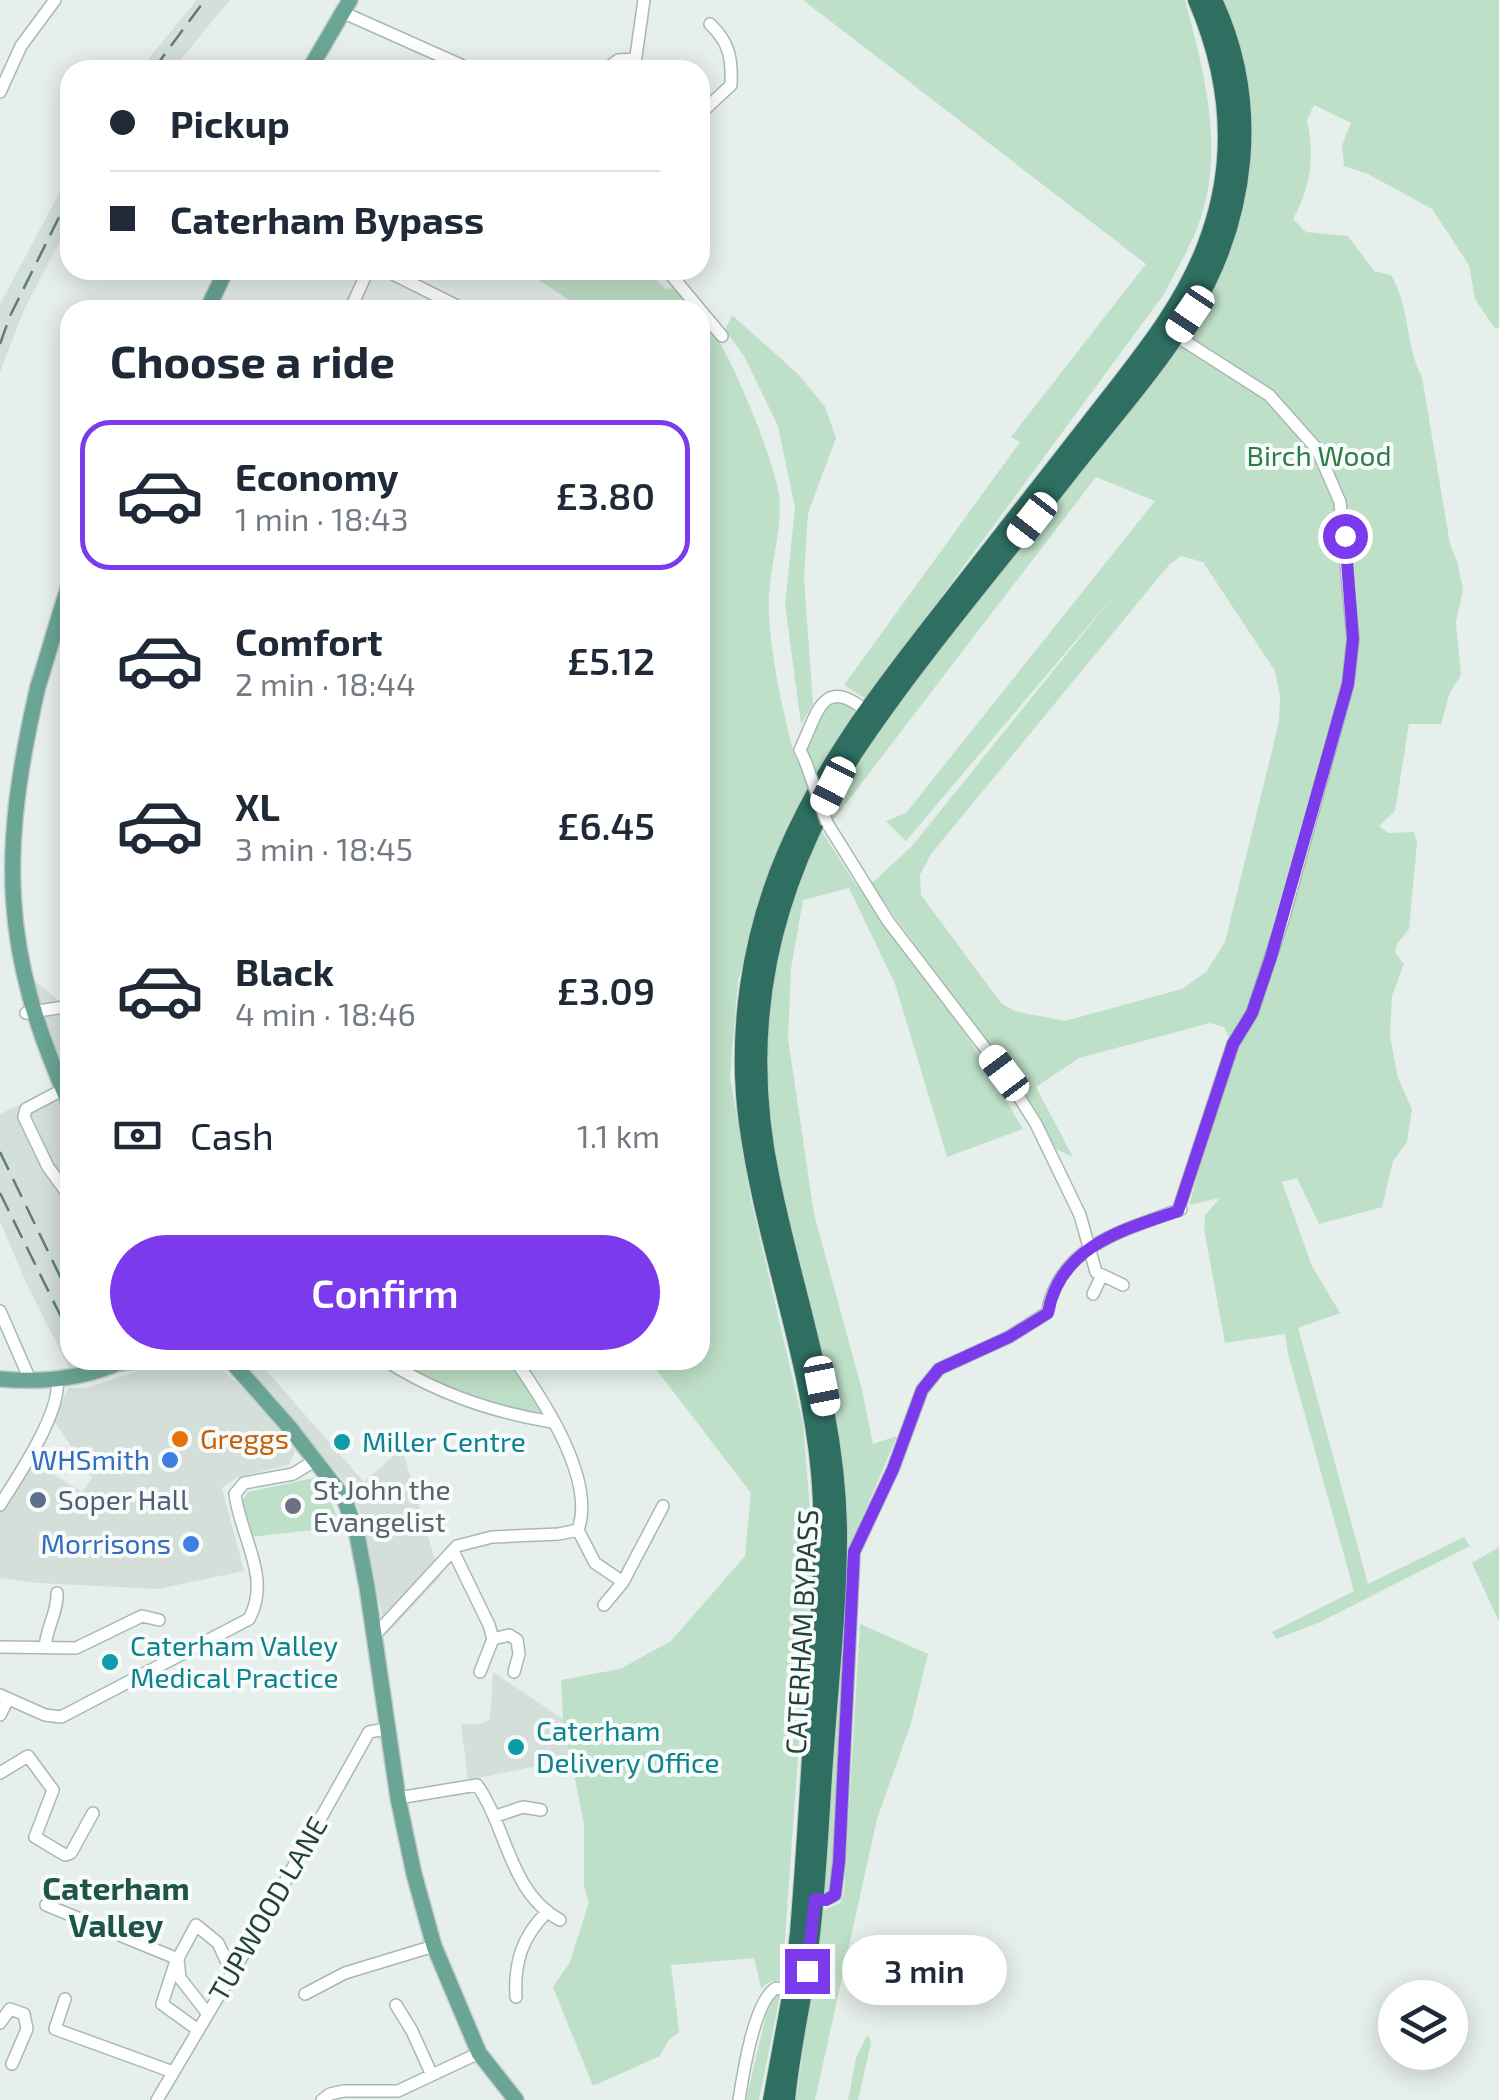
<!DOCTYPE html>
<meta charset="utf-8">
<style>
:root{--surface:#fff;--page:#f6f6f7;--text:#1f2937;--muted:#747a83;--line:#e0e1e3;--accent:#7c3aed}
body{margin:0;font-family:"Exo 2",sans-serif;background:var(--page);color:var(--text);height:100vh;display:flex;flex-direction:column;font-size:38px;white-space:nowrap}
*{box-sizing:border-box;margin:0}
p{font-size:32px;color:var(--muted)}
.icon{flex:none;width:55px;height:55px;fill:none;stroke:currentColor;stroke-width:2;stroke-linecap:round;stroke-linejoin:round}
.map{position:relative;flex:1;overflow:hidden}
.sheet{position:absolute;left:60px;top:300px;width:650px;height:1070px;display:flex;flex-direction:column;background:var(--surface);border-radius:30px;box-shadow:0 5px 25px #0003}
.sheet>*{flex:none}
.guide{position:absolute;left:60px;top:60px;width:650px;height:220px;border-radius:30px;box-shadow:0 5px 25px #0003;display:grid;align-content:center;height:220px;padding:0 50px;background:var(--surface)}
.tools{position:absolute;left:1378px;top:1980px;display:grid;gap:20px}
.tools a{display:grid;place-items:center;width:90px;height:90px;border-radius:50%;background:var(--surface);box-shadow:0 5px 25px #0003;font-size:50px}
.end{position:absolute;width:45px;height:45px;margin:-22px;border:12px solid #7c3aed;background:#fff;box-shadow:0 0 0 5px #fff}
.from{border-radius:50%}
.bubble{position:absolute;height:70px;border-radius:35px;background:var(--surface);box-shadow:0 5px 25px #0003;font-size:32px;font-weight:600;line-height:70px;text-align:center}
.car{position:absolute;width:30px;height:60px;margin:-30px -15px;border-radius:12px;box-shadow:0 0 8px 2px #0007;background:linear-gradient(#fff 24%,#345 0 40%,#fff 0 76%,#345 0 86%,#fff 0)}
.guide b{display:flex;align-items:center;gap:35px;height:95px;font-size:38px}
.guide b+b{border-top:2px solid var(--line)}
.guide i{width:25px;height:25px;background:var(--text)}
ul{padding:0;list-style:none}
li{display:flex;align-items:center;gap:30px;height:150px;margin:0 20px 15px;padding:0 30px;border:5px solid transparent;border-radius:30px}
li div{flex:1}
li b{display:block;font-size:38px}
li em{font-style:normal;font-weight:600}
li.current{border-color:var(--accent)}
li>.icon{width:90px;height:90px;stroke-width:1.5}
h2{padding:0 50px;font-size:45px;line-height:120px}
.pay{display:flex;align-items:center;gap:25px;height:110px;padding:0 50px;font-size:38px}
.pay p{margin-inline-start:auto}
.action{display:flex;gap:20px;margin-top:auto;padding:20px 50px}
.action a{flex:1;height:115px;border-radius:60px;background:var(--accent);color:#fff;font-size:40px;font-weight:600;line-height:115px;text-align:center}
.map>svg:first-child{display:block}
.built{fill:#d4dfda}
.green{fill:#bfe0c8;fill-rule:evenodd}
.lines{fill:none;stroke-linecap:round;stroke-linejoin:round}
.minor-casing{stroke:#a8b8b2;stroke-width:14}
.major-casing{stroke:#c2cac8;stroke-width:18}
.highway-casing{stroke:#c2cac8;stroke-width:20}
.minor{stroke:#fff;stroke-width:11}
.major{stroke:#6aa596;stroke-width:15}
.highway{stroke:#2f6f62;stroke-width:18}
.rail{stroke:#5f7d75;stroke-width:2.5;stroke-dasharray:20 10;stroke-linecap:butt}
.minor-bridge-casing{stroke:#a8b8b2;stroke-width:14;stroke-linecap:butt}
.minor-bridge{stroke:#fff;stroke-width:11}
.route{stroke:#7c3aed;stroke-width:12}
.food-dot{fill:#e8710a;stroke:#f7fbf9;stroke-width:4}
.culture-dot{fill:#0f9aa8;stroke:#f7fbf9;stroke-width:4}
.shop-dot{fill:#3f7fe0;stroke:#f7fbf9;stroke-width:4}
.service-dot{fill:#5c6f8a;stroke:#f7fbf9;stroke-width:4}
.worship-dot{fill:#6b7280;stroke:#f7fbf9;stroke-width:4}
.labels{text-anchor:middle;stroke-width:8;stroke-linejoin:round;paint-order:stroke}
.park-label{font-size:28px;fill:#2d7a4b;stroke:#f7fbf9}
.food-label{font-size:28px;fill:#c56008;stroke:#f7fbf9;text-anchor:start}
.culture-label{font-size:28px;fill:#0d838f;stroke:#f7fbf9;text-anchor:start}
.shop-label{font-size:28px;fill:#366cbe;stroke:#f7fbf9;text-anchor:end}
.worship-label{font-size:28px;fill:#5b616d;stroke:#f7fbf9;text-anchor:start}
.service-label{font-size:28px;fill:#4e5e75;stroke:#f7fbf9;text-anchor:start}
.street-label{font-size:28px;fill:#24423a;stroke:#f7fbf9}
.quarter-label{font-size:32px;font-weight:bold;fill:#1f5548;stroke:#f7fbf9}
</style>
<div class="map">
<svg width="1499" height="2100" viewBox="0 0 1499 2100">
<rect width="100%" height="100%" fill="#e6efeb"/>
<path class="built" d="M 197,0 L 230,0 L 172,70 L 139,70 Z
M 70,173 L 70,222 L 24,310 L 0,372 L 0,304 Z
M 25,973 L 63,1004 L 70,1005 L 70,1084 L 33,1009 Z
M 57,1087 L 70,1114 L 70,1360 L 93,1360 L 70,1370 L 26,1283 L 0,1221 L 0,1114 Z
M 171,1360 L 219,1366 L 262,1406 L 295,1451 L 289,1465 L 238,1477 L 222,1488 L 244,1571 L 158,1589 L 38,1583 L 0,1578 L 0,1513 L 34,1462 L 82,1492 L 92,1478 L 54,1421 L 68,1388 L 86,1388 Z
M 237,1360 L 257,1360 L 364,1482 L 402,1448 L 440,1577 L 386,1635 L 362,1520 L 352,1490 Z
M 493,1672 L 563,1719 L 572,1759 L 468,1780 L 461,1725 L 483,1723 L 490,1719 Z"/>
<path class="green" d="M 803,0 L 1185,0 C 1205,76 1227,154 1196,231 C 1187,253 1174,274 1164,294 L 866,699 L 844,685 L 1020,442 L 1011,437 L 1146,264 Z
M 1220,0 L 1499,0 L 1499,328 L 1494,327 L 1475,299 L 1469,265 L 1432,209 L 1368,174 L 1344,166 L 1342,145 L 1351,123 L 1314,105 L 1307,120 C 1315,156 1311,187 1293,219 L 1306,232 L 1348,236 L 1374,271 L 1391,275 C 1410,306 1405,345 1422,377 L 1450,544 L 1457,561 L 1463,589 L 1456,622 L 1461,675 L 1450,692 L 1441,724 L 1409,724 L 1395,811 L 1379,826 L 1388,833 L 1414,832 L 1417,843 L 1409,929 L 1397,944 L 1395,952 L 1404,964 L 1392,996 L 1390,1036 L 1398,1078 L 1412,1109 L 1407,1142 L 1393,1161 L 1382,1207 L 1319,1224 L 1297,1178 L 1282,1182 L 1312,1266 L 1340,1313 L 1298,1328 L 1368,1584 L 1464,1537 L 1470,1546 L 1318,1623 L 1276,1639 L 1272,1632 L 1354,1591 L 1288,1354 L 1285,1334 L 1225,1343 L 1204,1229 L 1205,1215 L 1220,1198 L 1189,1205 L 1234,1048 L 1224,1027 L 1210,1023 L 1079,1058 L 1036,1087 L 1073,1157 L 1056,1149 L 1011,1071 L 984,1039 L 871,884 L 912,846 L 1116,593 L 906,841 L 886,821 L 906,813 L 1155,501 L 1096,477 L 831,823 L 830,805 L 875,736 L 1218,278 L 1245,197 L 1251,139 L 1246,79 ZM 1181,556 L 1203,562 L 1275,671 L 1280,695 L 1279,722 L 1225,942 L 1206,972 L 1182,989 L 1065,1021 L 1014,1011 L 1001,1003 L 921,895 L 920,875 L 931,854 L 1168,566 Z
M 524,270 L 656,270 L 657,281 L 666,289 L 673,288 L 698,310 L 584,310 Z
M 700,312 C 727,344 772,452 779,495 C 783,527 771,562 769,594 C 767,644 783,713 796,761 L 799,746 L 834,699 L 856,709 L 820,767 L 765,892 L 738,981 L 730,1076 L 751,1200 L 803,1423 L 813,1549 L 782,1980 L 771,1981 L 761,1988 L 754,1958 L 671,1965 L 679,2032 L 668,2041 L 660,2056 L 593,2086 L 553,1987 L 570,1962 L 589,1902 L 584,1887 L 584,1824 L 563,1719 L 561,1680 L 620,1669 L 671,1641 L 745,1556 L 751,1493 L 649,1360 L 700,1360 L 700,925 L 707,908 L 700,901 Z
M 732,315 L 799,375 L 825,407 L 836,438 L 808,513 L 804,579 L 813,704 L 801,724 L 785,604 L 795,508 L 778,426 L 744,356 L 725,330 Z
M 819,827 L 851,877 L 969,1039 L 1023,1129 L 947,1157 L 895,984 L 849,888 L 803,900 L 791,969 L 788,1039 L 814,1214 L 862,1390 L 873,1444 L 897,1436 L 849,1549 L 831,1889 L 821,1893 L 842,1598 L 787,1222 L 769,1131 L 764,1057 L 768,994 L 781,921 Z
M 393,1360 L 515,1360 L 552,1422 L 429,1381 Z
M 318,1477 L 325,1486 L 341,1527 L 249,1537 L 241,1503 L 248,1492 Z
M 1499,1547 L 1499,1622 L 1472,1563 Z
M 860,1624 L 928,1654 L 911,1723 L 877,1819 L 815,2100 L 796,2100 L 823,1910 L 840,1903 L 844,1892 Z
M 774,1995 L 780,1996 L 759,2100 L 746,2100 L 770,1998 Z
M 869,2036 L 871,2043 L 858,2100 L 848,2100 L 856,2058 L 866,2037 Z"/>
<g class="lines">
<defs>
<path id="minor" d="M 342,12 L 472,70
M 605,70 L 618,60 L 635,59
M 634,70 L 644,0
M 0,92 L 21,46 L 55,0
M 700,114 L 731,85 C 732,59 730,43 710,24
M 385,270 L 457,306 L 458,310
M 667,270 L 722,336
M 350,310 L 368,270
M 1175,335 L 1269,395 L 1317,449 L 1340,502 L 1353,639 L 1348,684 L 1283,920 L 1252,1013 L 1233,1044 L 1178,1211
M 806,763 L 800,750 C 817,715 822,674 866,711
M 827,823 L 888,921 L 1004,1073 L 1036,1124 L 1080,1215 L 1096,1272 L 1123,1285
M 26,1013 L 70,1006
M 62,1090 L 26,1109 L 24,1117 L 48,1167 L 70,1197
M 1093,1294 L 1102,1275
M 0,1311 L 31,1382
M 385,1360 C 436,1393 491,1412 552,1422
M 239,1370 L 251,1360
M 0,1505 C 18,1476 62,1412 57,1379
M 578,1530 L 595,1563 L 623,1582
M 453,1551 L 489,1625 L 493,1639 L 480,1672
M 604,1605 L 623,1582 L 663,1506
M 374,1636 L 457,1546 L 492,1537 L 559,1534 L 578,1530 C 596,1480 544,1401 515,1360
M 493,1639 L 509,1635 L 517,1640 L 519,1654 L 514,1672
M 0,1647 L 76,1648 L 142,1616 L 159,1620
M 45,1648 C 46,1628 58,1612 57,1593
M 0,1695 L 45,1715 L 61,1717 L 249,1619 C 272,1578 240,1536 235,1494 L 244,1483 L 293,1474 L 316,1460
M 0,1715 L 8,1699
M 0,1773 L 28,1756 L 53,1790 L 35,1837 L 65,1855 L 71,1853 L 93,1813
M 398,1798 L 477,1785 C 507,1827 509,1892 560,1920
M 496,1816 L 523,1807 L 541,1810
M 815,1899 L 826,1899 L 835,1895 L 839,1862 L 854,1552 L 893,1469 L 922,1390 L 939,1369 L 1009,1337 L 1047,1313 C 1060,1244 1124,1231 1181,1209
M 46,1905 L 178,1959 L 180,1978 L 208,2014
M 305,1994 L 345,1973 L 434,1946
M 516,1997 C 514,1962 522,1937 547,1912
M 65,1999 L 55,2029 L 173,2072
M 396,2005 L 412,2031 L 431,2073
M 0,2023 L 10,2009 L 24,2014 L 27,2029 L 12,2064
M 198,2030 L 162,2004 L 175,1964 L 196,1925 L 218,1943 L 232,1973
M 157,2100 L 263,1921 L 369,1732 L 386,1729
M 322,2100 L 330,2094 L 344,2091 L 398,2091 L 479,2053
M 739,2100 C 743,2074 754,2001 776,1988 L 792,1991"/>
<path id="major" d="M 309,70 L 350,0
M 207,310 L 226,270
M 70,583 C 58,617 49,652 38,686 C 0,851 0,950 70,1105
M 230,1360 L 290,1428 L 344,1498 L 357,1535 L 367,1587 L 398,1798 L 414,1874 L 434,1946 L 479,2053 L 516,2100
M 120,1363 L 147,1360
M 0,1379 C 43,1383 85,1379 125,1360"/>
<path id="highway" d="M 772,2100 L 792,1991 L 799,1933 C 806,1846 811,1759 816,1672 C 820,1605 826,1538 820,1472 C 809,1353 764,1241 748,1123 C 736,1034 750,939 785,856 C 825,761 887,682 950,602 C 996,544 1040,486 1086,428 C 1132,368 1186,307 1210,235 C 1238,155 1230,77 1197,0
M 786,2100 C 791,2047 804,1996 810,1943 C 818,1878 820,1812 825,1747 C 830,1677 838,1606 838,1536 C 838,1412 795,1299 771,1180 C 738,1025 770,888 853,754 C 919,655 998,564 1071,470 C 1111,419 1156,369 1190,313 C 1248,217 1261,102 1213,0"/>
</defs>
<use href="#minor" class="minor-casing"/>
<use href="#major" class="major-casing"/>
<use href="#highway" class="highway-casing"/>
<use href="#minor" class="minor"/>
<use href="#major" class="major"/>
<use href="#highway" class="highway"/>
<path class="rail" d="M 153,70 L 205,0
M 0,344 L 10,316 L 70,195
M 0,1152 L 70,1297
M 0,1193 L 70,1335"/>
<defs>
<path id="minor-bridge" d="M 806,763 L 827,823"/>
</defs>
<use href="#minor-bridge" class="minor-bridge-casing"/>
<use href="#minor-bridge" class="minor-bridge"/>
</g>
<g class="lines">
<path class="route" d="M 807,1971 L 815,1899 L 826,1900 L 835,1895 L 839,1862 L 854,1552 L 893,1469 L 922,1390 L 939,1369 L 1009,1337 L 1048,1313 C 1059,1247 1122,1230 1178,1211 L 1233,1044 L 1252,1013 L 1271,957 L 1348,684 L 1353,639 L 1345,536"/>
</g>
<circle class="food-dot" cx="180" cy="1439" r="10"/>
<g class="culture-dot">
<circle cx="342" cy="1442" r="10"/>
<circle cx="110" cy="1662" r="10"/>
<circle cx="516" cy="1747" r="10"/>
</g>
<g class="shop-dot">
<circle cx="170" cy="1460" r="10"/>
<circle cx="191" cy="1544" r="10"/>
</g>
<circle class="service-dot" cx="38" cy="1500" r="10"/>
<circle class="worship-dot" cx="293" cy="1506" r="10"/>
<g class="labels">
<g class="park-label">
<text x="1319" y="466">Birch Wood</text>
</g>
<g class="food-label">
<text x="200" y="1449">Greggs</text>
</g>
<g class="culture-label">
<text x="362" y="1452">Miller Centre</text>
<text x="130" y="1656">Caterham Valley<tspan x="130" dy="32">Medical Practice</tspan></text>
<text x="536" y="1741">Caterham<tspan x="536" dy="32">Delivery Office</tspan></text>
</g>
<g class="shop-label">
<text x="150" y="1470">WHSmith</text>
<text x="171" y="1554">Morrisons</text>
</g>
<g class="worship-label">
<text x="313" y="1500">St John the<tspan x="313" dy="32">Evangelist</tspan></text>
</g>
<g class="service-label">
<text x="58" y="1510">Soper Hall</text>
</g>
<g class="street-label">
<text transform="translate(802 1632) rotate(-87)" y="10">CATERHAM BYPASS</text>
<text transform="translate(268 1909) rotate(-60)" y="10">TUPWOOD LANE</text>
</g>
<g class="quarter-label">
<text x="116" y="1900">Caterham<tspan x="116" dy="37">Valley</tspan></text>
</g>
</g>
</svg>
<div class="tools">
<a><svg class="icon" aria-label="layers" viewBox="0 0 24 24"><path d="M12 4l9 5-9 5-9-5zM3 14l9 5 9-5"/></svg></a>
</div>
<i class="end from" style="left:1345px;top:536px"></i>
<i class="end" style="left:807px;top:1971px"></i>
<div class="bubble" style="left:842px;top:1935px;width:165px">3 min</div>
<i class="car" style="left:1190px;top:314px;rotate:214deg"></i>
<i class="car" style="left:1032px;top:520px;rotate:218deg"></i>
<i class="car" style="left:833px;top:786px;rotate:207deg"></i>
<i class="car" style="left:1004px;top:1073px;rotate:323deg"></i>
<i class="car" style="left:822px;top:1386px;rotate:169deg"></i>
<div class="guide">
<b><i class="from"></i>Pickup</b>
<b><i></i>Caterham Bypass</b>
</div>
<section class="sheet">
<h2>Choose a ride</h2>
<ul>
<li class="current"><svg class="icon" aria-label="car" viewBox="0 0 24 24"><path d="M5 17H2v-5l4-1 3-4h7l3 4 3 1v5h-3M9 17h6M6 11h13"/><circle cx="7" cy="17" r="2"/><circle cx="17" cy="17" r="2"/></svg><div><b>Economy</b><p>1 min · 18:43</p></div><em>£3.80</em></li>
<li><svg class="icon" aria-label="car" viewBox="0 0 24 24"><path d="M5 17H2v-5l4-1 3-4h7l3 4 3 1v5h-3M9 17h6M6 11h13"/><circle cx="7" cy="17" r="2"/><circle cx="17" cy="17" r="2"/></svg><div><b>Comfort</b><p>2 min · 18:44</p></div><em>£5.12</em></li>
<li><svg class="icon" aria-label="car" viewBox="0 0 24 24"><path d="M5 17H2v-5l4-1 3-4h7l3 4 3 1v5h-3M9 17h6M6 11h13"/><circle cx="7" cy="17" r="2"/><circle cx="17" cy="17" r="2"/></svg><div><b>XL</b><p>3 min · 18:45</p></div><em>£6.45</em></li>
<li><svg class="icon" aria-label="car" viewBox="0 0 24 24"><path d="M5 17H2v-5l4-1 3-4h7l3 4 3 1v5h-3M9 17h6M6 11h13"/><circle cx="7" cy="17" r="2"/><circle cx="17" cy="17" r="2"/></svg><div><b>Black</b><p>4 min · 18:46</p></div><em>£3.09</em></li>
</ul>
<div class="pay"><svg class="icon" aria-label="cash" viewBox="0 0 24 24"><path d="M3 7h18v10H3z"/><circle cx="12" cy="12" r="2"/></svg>Cash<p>1.1 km</p></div>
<div class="action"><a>Confirm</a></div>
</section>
</div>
